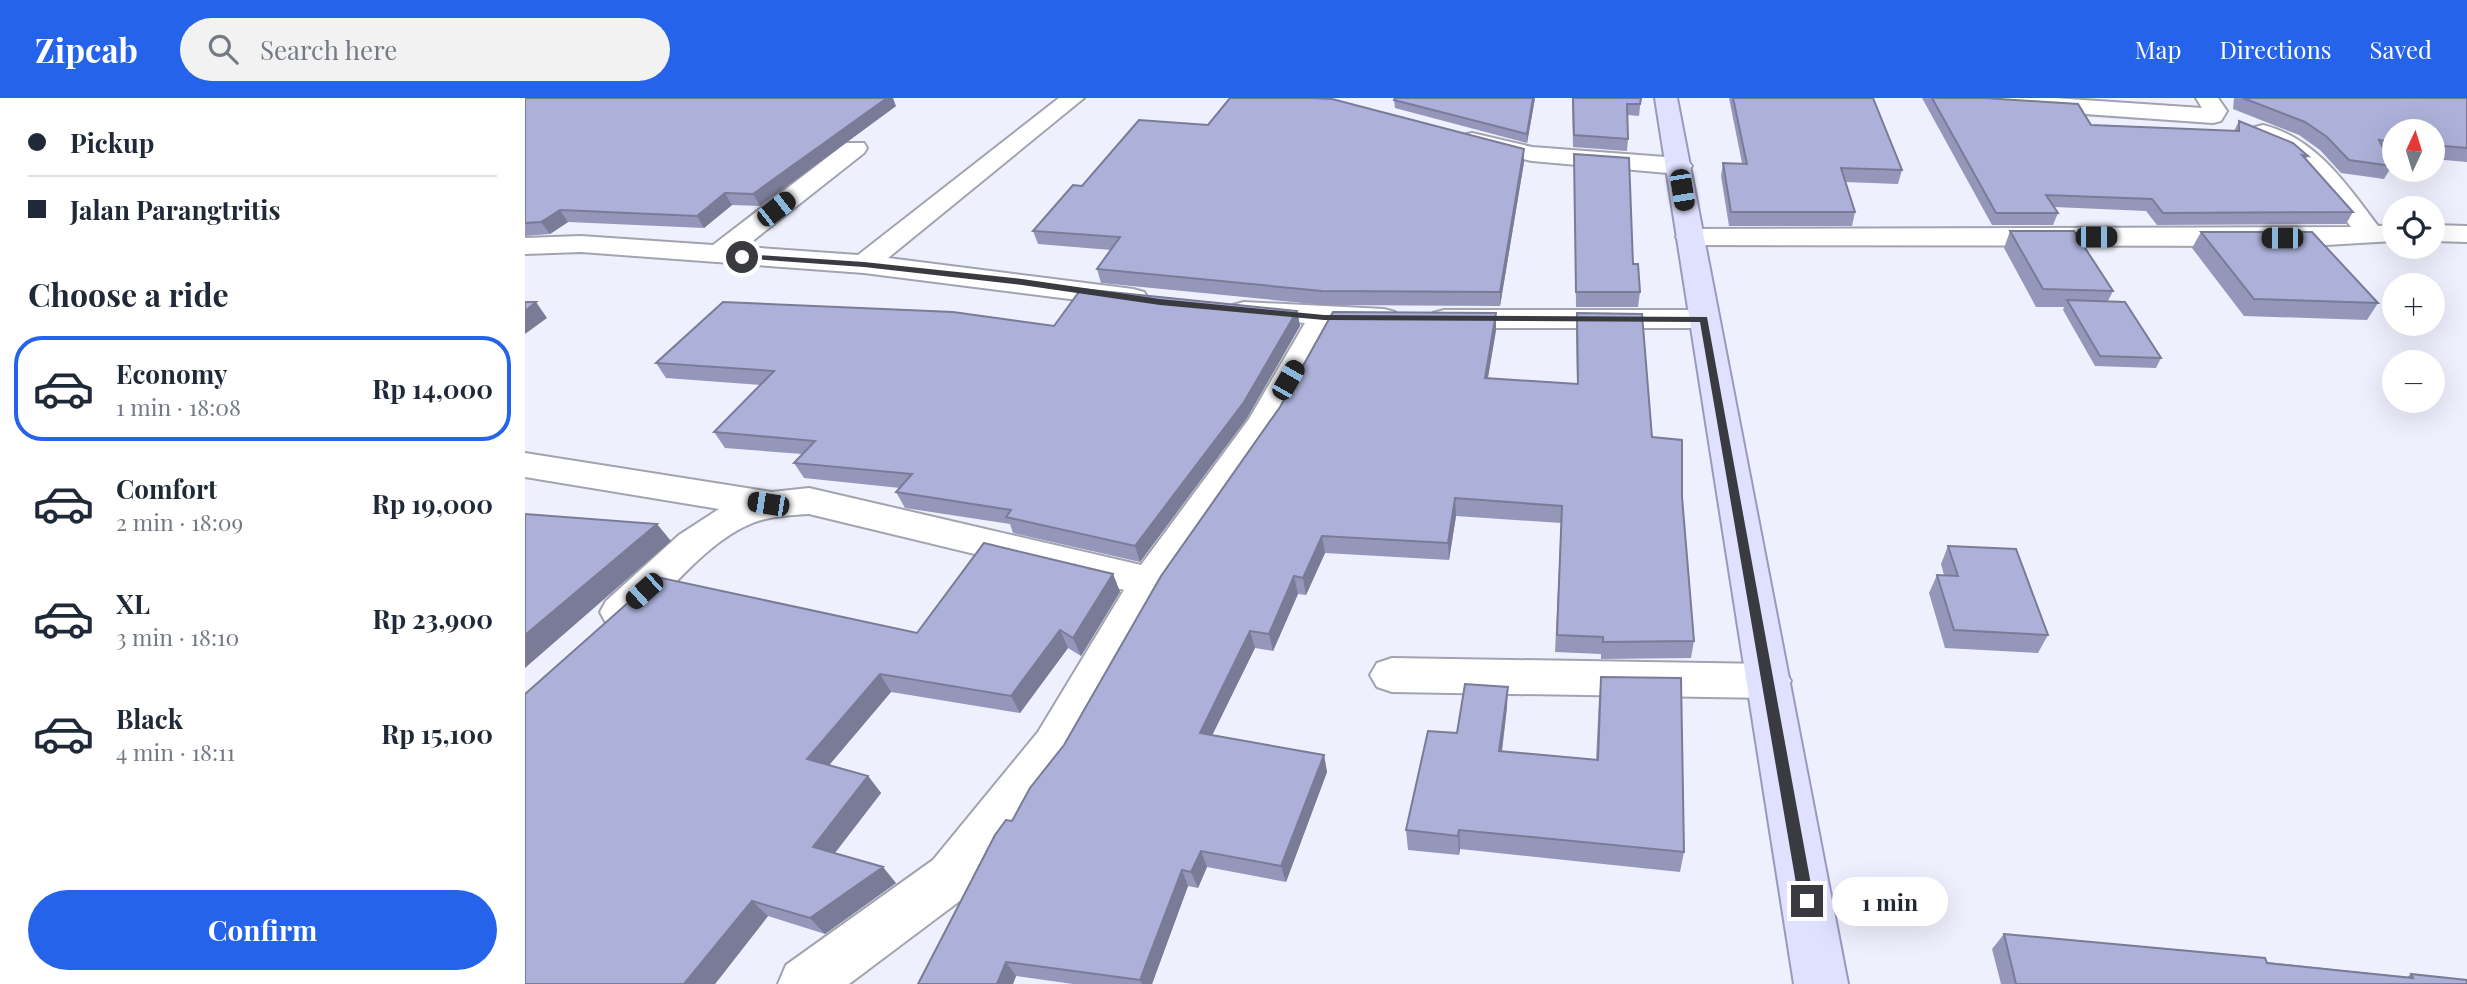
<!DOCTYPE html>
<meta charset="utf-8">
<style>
:root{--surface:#fff;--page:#f2f2f3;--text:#1f2937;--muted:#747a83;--line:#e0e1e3;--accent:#2563eb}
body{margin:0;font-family:"Playfair Display",serif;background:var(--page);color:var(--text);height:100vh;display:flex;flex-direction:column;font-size:26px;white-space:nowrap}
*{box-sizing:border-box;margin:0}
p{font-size:23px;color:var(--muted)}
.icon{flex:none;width:38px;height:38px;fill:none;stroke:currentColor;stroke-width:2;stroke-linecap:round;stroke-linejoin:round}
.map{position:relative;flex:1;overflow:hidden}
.sheet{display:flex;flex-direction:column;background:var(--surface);width:525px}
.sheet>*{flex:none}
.top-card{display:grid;align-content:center;height:154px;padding:0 28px;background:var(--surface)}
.needle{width:46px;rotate:4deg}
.fabs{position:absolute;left:1857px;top:21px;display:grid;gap:14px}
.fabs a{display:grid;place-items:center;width:63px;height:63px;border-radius:50%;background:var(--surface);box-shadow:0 7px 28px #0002;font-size:35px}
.end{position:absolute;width:32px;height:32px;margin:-16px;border:9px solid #3a3b40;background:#fff;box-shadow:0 0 0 4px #fff}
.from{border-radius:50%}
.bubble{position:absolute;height:49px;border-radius:24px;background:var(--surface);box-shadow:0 7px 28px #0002;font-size:23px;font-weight:700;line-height:49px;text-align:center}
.car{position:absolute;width:21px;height:42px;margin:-21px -10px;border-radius:9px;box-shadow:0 0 5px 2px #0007;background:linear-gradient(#222 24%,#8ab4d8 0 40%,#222 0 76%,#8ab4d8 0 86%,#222 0)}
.top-card b{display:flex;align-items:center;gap:24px;height:66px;font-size:26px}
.top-card b+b{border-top:2px solid var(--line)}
.top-card i{width:18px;height:18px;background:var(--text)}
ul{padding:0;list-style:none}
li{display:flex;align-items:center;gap:21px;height:105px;margin:0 14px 10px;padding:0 14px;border:4px solid transparent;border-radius:28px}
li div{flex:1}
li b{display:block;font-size:26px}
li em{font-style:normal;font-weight:700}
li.current{border-color:var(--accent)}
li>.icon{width:63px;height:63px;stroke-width:1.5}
h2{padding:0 28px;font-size:32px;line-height:84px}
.button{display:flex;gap:14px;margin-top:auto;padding:14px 28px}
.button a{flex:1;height:80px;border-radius:42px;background:var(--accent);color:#fff;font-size:28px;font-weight:700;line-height:80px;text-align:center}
header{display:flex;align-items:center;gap:42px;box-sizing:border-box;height:98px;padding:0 35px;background:var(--accent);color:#fff}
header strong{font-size:33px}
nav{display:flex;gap:38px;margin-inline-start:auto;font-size:24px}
.search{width:490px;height:63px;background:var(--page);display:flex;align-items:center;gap:18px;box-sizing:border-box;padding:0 24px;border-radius:38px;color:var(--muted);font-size:26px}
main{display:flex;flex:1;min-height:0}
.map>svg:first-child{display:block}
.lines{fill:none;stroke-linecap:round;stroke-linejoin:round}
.minor-casing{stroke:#a1a3af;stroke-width:4}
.primary-casing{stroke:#979abc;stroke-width:4}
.minor{fill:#fff;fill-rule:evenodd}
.primary{fill:#dfe1fe;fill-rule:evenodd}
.wall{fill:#9597ba}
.shaded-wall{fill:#797b97}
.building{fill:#adb0d8;stroke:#797b97;stroke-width:2}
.route{fill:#3a3b40}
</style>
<header>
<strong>Zipcab</strong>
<div class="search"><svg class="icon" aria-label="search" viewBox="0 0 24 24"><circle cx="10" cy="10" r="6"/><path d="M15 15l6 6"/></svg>Search here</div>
<nav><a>Map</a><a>Directions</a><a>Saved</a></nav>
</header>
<main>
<section class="sheet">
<div class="top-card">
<b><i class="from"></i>Pickup</b>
<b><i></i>Jalan Parangtritis</b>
</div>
<h2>Choose a ride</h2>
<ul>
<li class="current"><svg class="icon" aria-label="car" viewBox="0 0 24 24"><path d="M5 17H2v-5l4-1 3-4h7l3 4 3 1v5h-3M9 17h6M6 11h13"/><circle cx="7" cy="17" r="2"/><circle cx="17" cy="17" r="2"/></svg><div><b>Economy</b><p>1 min · 18:08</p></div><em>Rp 14,000</em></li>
<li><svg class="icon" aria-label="car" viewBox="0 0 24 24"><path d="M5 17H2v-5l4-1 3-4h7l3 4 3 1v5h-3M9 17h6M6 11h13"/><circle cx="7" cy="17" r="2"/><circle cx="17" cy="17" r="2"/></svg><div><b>Comfort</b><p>2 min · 18:09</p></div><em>Rp 19,000</em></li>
<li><svg class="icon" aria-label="car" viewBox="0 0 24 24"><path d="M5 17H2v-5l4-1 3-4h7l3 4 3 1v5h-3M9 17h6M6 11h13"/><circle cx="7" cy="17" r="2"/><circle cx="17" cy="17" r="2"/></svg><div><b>XL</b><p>3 min · 18:10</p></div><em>Rp 23,900</em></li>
<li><svg class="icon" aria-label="car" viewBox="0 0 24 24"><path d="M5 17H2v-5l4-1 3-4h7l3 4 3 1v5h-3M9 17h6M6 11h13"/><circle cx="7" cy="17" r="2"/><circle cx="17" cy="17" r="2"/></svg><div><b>Black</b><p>4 min · 18:11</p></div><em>Rp 15,100</em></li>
</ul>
<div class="button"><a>Confirm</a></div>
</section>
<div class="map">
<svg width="1942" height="886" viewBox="0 0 1942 886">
<rect width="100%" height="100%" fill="#eff0fd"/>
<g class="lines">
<defs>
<path id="minor" d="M 534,0 L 559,0 L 363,160 L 608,191 L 619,194 L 623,200 L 619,206 L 608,209 L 339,175 L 56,154 L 0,156 L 0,140 L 56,138 L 188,147 L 321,45 L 339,45 L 342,50 L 339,55 L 220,149 L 333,157 Z
M 1419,0 L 1529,0 L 1677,10 L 1671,0 L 1693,0 L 1702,13 L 1696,23 L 1688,25 L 1430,7 Z
M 1738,27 C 1791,40 1822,87 1853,128 L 1869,127 L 1869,143 L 1784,148 L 1165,147 L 1155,145 L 1151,139 L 1155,133 L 1165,131 L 1826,129 C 1808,105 1792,80 1768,61 C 1756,51 1735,46 1726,34 L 1730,29 Z
M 947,35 L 1007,49 L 1154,60 L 1163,63 L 1167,68 L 1163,73 L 1154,76 L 1007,63 L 938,47 L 935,42 L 938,37 Z
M 1908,127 L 1942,128 L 1942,144 L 1908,143 Z
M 719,204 L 859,211 L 870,214 L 874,220 L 870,226 L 859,229 L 810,227 L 756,325 L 639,494 L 545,662 L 444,796 L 324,886 L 253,886 L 261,867 L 408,762 L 513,634 L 599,492 L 284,416 C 266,417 247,418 230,424 C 183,442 147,491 111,525 L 96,529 L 81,525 L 75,514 L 81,503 L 154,437 L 194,411 L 0,379 L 0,355 L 247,394 L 284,390 L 616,467 L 724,321 L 780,225 L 708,219 L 704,213 L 708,207 Z
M 919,212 L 1179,212 L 1190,215 L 1194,221 L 1190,227 L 1179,230 L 919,230 L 908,227 L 904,221 L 908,215 Z
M 867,560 L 1244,566 L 1259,571 L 1266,583 L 1259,595 L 1244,600 L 867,594 L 852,589 L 845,577 L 852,565 Z"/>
<path id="primary" d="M 1130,0 L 1152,0 L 1323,886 L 1269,886 Z"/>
</defs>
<use href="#minor" class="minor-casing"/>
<use href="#primary" class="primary-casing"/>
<use href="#minor" class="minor"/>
<use href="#primary" class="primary"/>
</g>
<path class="wall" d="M 0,0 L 371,8 L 235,108 L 207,107 L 179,130 L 43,124 L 25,136 L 0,138 Z
M 1010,0 L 1002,45 L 870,10 L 869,2 Z
M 1047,0 L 1116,0 L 1114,18 L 1102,17 L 1103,41 L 1102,53 L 1048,49 Z
M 1204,0 L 1348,0 L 1377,72 L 1373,86 L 1320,84 L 1330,114 L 1327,128 L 1204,128 L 1196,78 L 1198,65 L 1217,65 Z
M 1397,0 L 1459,0 L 1566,27 L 1709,33 L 1714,23 L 1783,58 L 1781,61 L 1828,114 L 1821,126 L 1632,127 L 1621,113 L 1529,109 L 1533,115 L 1528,127 L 1467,127 Z
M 1709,0 L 1942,0 L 1942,64 L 1908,61 L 1908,33 L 1869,33 L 1869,58 L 1862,57 L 1867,68 L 1859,81 L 1816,75 L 1795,52 L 1774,37 L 1708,11 Z
M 1049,56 L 1108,166 L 1115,194 L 1113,209 L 1051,209 Z
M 999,64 L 975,208 L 799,207 L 576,185 L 572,171 L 586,152 L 513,146 L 508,133 L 557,88 Z
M 1485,133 L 1588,193 L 1583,203 L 1636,260 L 1631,270 L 1570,268 L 1538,212 L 1539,209 L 1511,209 L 1479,150 Z
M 1676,134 L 1853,205 L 1842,222 L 1719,218 L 1667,150 Z
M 772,213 L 775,228 L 722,320 L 615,464 L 488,435 L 485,426 L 380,410 L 371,394 L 375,390 L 279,380 L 269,365 L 277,356 L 200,350 L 189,334 L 236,287 L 141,280 L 131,265 L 529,228 Z
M 1052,215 L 1127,339 L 1157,399 L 1169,543 L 1166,560 L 1076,561 L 1076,556 L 1030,554 L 1036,425 L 931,418 L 924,462 L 800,455 L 781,497 L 773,496 L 748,553 L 730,550 L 687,637 L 799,657 L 802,674 L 761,784 L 682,769 L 673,790 L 663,788 L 627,886 L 548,886 L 491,878 L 488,886 L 393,886 L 487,723 L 971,232 L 963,280 L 1052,286 L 1051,232 Z
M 1423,448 L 1523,537 L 1513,555 L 1420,550 L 1404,495 L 1412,477 L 1419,477 L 1416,466 Z
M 588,476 L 595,494 L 556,558 L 543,550 L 495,615 L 366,594 L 304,667 L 343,678 L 356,695 L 310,755 L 371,785 L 300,836 L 243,818 L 190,886 L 0,886 L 392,535 Z
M 1076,579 L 1159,754 L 1155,774 L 935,751 L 934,757 L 883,752 L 881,732 L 932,635 L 982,609 L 977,654 L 1071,662 L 1074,600 Z
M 1479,836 L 1882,879 L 1886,876 L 1942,886 L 1476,886 L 1467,851 Z"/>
<path class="shaded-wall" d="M 362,0 L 368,0 L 371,8 L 235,108 L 228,96 Z
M 1008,0 L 1010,0 L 1002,45 L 1002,36 Z
M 999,51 L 999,64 L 975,208 L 975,194 Z
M 200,95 L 207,107 L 179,130 L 172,118 Z
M 35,112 L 43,124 L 25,136 L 16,124 Z
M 11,204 L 22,220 L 0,236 L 0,213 Z
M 772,213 L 775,228 L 722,320 L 615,464 L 610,448 Z
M 971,215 L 971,232 L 960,296 L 960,280 Z
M 930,400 L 931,418 L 924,462 L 923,445 Z
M 132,426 L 146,443 L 0,570 L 0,537 Z
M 797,438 L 800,455 L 781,497 L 778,480 Z
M 588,476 L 595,494 L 556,558 L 548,540 Z
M 769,478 L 773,496 L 748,553 L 744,536 Z
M 535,532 L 543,550 L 495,615 L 486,598 Z
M 725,533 L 730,550 L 680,652 L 675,635 Z
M 355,576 L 366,594 L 295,678 L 282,661 Z
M 983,589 L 982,609 L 974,674 L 974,653 Z
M 799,657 L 802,674 L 761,784 L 756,768 Z
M 343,678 L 356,695 L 302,765 L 288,749 Z
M 934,732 L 935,751 L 934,757 L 933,738 Z
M 676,753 L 682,769 L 673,790 L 666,774 Z
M 358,769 L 371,785 L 300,836 L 285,820 Z
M 657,772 L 663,788 L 627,886 L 617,886 L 615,882 Z
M 227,803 L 243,818 L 190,886 L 159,886 Z
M 481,864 L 491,878 L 488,886 L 472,886 Z"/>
<path class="building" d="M 0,0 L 362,0 L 228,96 L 200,95 L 172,118 L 35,112 L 16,124 L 0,125 Z
M 705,0 L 787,0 L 807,1 L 999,51 L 975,194 L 797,193 L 572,171 L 595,139 L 508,133 L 548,87 L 557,88 L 614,22 L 683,27 Z
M 870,0 L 1008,0 L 1002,36 L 869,2 Z
M 1048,0 L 1116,0 L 1115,6 L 1102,6 L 1103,41 L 1049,37 Z
M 1208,0 L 1348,0 L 1377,72 L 1316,70 L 1330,114 L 1206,114 L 1198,65 L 1222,66 Z
M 1407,0 L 1459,0 L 1553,6 L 1566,27 L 1714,33 L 1714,23 L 1768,45 L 1783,58 L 1777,57 L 1828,114 L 1638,115 L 1627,101 L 1521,97 L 1533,115 L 1471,115 Z
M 1718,0 L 1942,0 L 1942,50 L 1908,47 L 1908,33 L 1869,33 L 1869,44 L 1854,42 L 1867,68 L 1824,62 L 1802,39 L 1780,24 Z
M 1049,56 L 1104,60 L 1108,166 L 1113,166 L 1115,194 L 1051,194 Z
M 1485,133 L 1549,133 L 1588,193 L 1518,191 Z
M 1676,134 L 1787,134 L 1853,205 L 1729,201 Z
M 556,191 L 772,213 L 719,304 L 610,448 L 481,419 L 486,412 L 371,394 L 387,376 L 269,365 L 290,343 L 189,334 L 249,273 L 131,265 L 198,204 L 428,214 L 529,228 Z
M 1542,202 L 1600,204 L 1636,260 L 1575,258 Z
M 0,204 L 11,204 L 0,213 Z
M 808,214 L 971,215 L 960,280 L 1053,286 L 1052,215 L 1117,216 L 1127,339 L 1157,342 L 1157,399 L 1169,543 L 1078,544 L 1078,539 L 1032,537 L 1037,408 L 930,400 L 923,445 L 797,438 L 778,480 L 769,478 L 744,536 L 725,533 L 675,635 L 799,657 L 756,768 L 676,753 L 666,774 L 657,772 L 615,882 L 481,864 L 472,886 L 393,886 L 470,737 L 481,722 L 487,723 L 505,690 L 539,647 L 636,478 L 755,309 Z
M 0,416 L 132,426 L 0,537 Z
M 459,445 L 588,476 L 548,540 L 535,532 L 486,598 L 355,576 L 282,661 L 343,678 L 288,749 L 358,769 L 285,820 L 227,803 L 159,886 L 0,886 L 0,596 L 132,479 L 392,535 Z
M 1423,448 L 1491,451 L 1523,537 L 1429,532 L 1412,477 L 1433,478 Z
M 1076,579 L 1156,580 L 1159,754 L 934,732 L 933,738 L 881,732 L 903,633 L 932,635 L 940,586 L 983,589 L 974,653 L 1073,662 Z
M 1479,836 L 1740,860 L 1742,865 L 1888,880 L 1886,876 L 1942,882 L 1942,886 L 1491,886 Z"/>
<path class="route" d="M 217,156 L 339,164 L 497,181 L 635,201 L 799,217 L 1182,219 L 1289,803 L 1287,808 L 1276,808 L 1274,803 L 1175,224 L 799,222 L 635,207 L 497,187 L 339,169 L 214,160 Z"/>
</svg>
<div class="fabs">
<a><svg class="needle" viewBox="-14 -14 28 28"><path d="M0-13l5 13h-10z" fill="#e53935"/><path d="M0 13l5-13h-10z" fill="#747a83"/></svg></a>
<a><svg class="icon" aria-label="locate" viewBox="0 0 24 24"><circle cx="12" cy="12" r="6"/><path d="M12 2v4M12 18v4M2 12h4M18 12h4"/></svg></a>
<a>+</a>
<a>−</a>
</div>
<i class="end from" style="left:217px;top:159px"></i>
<i class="end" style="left:1282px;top:803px"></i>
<div class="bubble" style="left:1307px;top:779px;width:116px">1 min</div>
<i class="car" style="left:1157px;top:92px;rotate:171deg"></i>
<i class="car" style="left:251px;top:111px;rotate:52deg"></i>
<i class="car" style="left:1571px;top:139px;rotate:90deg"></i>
<i class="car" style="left:1757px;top:140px;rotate:270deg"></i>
<i class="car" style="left:763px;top:282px;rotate:30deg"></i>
<i class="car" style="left:243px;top:406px;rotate:279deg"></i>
<i class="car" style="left:119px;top:493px;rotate:228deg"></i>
</div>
</main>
